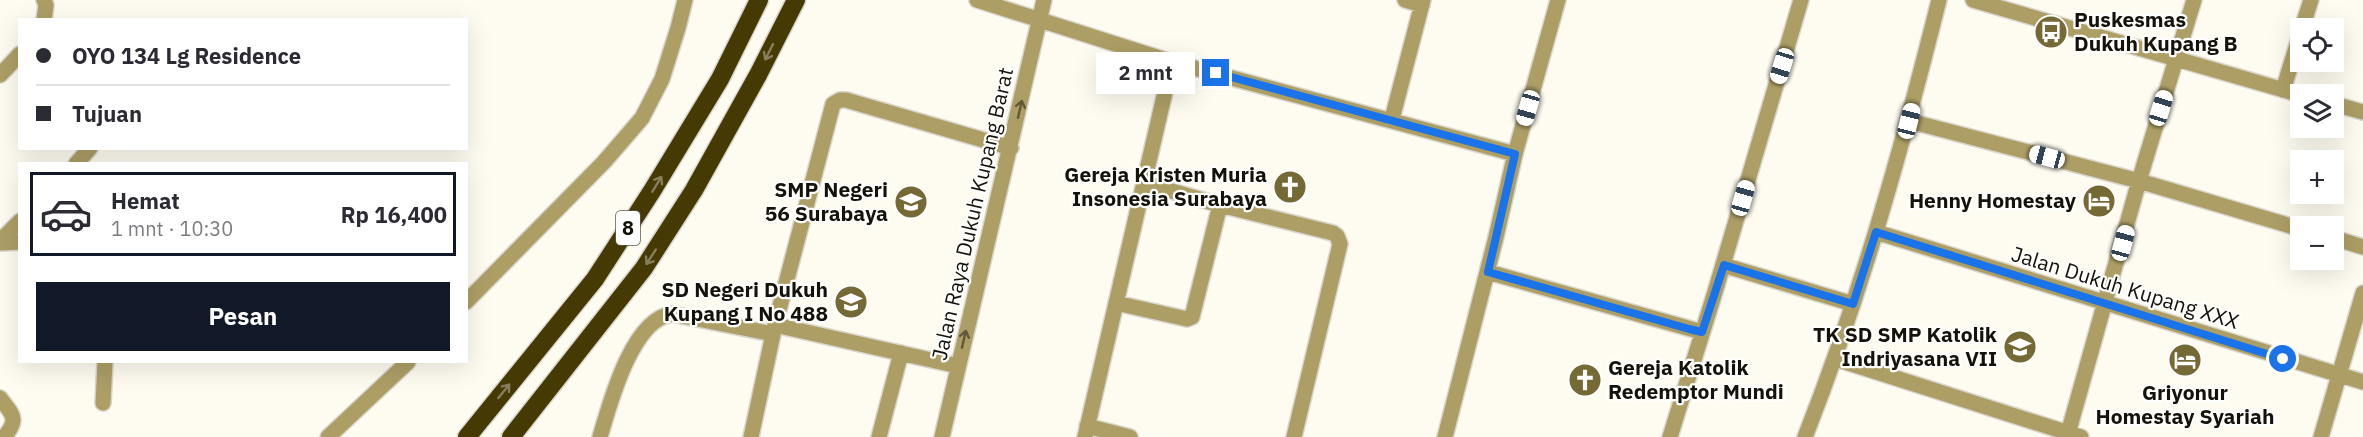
<!DOCTYPE html>
<html lang="id">
<meta charset="utf-8">
<style>
:root{--surface:#fff;--page:#f7f7f7;--text:#2b2b33;--muted:#7c7c81;--line:#e1e1e2;--accent:#111827}
body{margin:0;font-family:"IBM Plex Sans",sans-serif;background:var(--page);color:var(--text);height:100vh;display:flex;flex-direction:column;font-size:22px;white-space:nowrap}
*{box-sizing:border-box;margin:0}
p{font-size:20px;color:var(--muted)}
.icon{flex:none;width:33px;height:33px;fill:none;stroke:currentColor;stroke-width:2;stroke-linecap:round;stroke-linejoin:round}
.map{position:relative;flex:1;overflow:hidden}
.details{position:absolute;left:18px;top:162px;width:450px;height:201px;display:flex;flex-direction:column;background:var(--surface);border-radius:0px;box-shadow:0 6px 24px #0002}
.details>*{flex:none}
.hud{position:absolute;left:18px;top:18px;width:450px;height:132px;border-radius:0px;box-shadow:0 6px 24px #0002;display:grid;align-content:center;height:132px;padding:0 18px;background:var(--surface)}
.fabs{position:absolute;left:2290px;top:18px;display:grid;gap:12px}
.fabs a{display:grid;place-items:center;width:54px;height:54px;border-radius:0px;background:var(--surface);box-shadow:0 6px 24px #0002;font-size:30px}
.end{position:absolute;width:27px;height:27px;margin:-14px;border:8px solid #1a73e8;background:#fff;box-shadow:0 0 0 3px #fff}
.from{border-radius:50%}
.bubble{position:absolute;height:42px;border-radius:0px;background:var(--surface);box-shadow:0 6px 24px #0002;font-size:20px;font-weight:700;line-height:42px;text-align:center}
.car{position:absolute;width:18px;height:36px;margin:-18px -9px;border-radius:8px;box-shadow:0 0 4px 2px #0007;background:linear-gradient(#fff 24%,#345 0 40%,#fff 0 76%,#345 0 86%,#fff 0)}
.hud b{display:flex;align-items:center;gap:21px;height:57px;font-size:22px}
.hud b+b{border-top:2px solid var(--line)}
.hud i{width:15px;height:15px;background:var(--text)}
ul{padding:10px 0 0;list-style:none}
li{display:flex;align-items:center;gap:18px;height:84px;margin:0 12px 9px;padding:0 6px;border:3px solid transparent;border-radius:0px}
li div{flex:1}
li b{display:block;font-size:22px}
li em{font-style:normal;font-weight:700}
li.selected{border-color:var(--accent)}
li>.icon{width:54px;height:54px;stroke-width:1.5}
.primary-button{display:flex;gap:12px;margin-top:auto;padding:12px 18px}
.primary-button a{flex:1;height:69px;border-radius:0px;background:var(--accent);color:#fff;font-size:24px;font-weight:700;line-height:69px;text-align:center}
.map>svg:first-child{display:block}
.lines{fill:none;stroke-linecap:round;stroke-linejoin:round}
.minor-casing{stroke:#d9d6cc;stroke-width:18}
.highway-casing{stroke:#d9d6cc;stroke-width:21}
.minor{stroke:#ad9e66;stroke-width:15}
.highway{stroke:#453904;stroke-width:18}
.oneway{stroke:#867e5c}
.oneway2{stroke:#615838}
.route{stroke:#1a73e8;stroke-width:8}
.labels{text-anchor:middle;stroke-width:4.5;stroke-linejoin:round;paint-order:stroke}
.shield{fill:#fff;stroke:#5b5a53;stroke-width:1.5}
.shield-label{font-size:20px;font-weight:bold;fill:#151309}
.poi-label{font-size:21px;font-weight:bold;fill:#151309;stroke:#fff;text-anchor:end}
.street-label{font-size:21px;fill:#151309;stroke:#fff}
</style>
<div class="map">
<svg width="2363" height="437" viewBox="0 0 2363 437">
<rect width="100%" height="100%" fill="#fefbf1"/>
<g class="lines">
<defs>
<path id="minor" d="M 977,0 L 1172,62 L 1515,154
M 1405,0 L 1422,5
M 1973,0 L 2301,95
M 44,20 L 46,5 L 44,0
M 2302,28 L 2311,0
M 0,75 L 20,54
M 2283,90 L 2301,32
M 2334,104 L 2363,112
M 1392,119 L 1423,0
M 1909,121 L 2139,181 L 2301,229
M 76,164 L 90,148
M 1144,183 L 1220,205 L 1333,233 L 1337,236 L 1340,244 L 1294,437
M 1876,232 L 2363,382
M 2334,238 L 2363,247
M 0,241 L 20,221
M 0,243 L 20,242
M 1723,265 L 1853,304
M 1488,272 L 1702,332
M 466,302 L 604,162 L 642,118 L 662,79 L 678,28 L 685,0
M 1116,303 L 1187,319 L 1192,317 L 1220,205
M 775,325 L 833,104 L 840,100 L 846,100 L 1011,148
M 1836,359 L 2081,437
M 0,398 C 12,414 20,419 4,437
M 103,403 L 105,362
M 1087,426 L 1130,437
M 328,437 L 408,362
M 600,437 C 610,403 632,319 672,314 L 773,334
M 751,437 L 775,325 L 958,366
M 879,437 L 901,353
M 942,437 L 1044,0
M 1085,437 L 1172,62
M 1445,437 L 1496,237 L 1515,154 L 1558,0
M 1670,437 L 1715,292 L 1801,0
M 1805,437 C 1861,295 1902,148 1939,0
M 2067,437 L 2139,181 L 2194,0
M 2321,437 L 2363,293"/>
<path id="highway" d="M 467,437 L 595,279 L 652,191 L 720,79 L 759,0
M 511,437 L 644,268 L 694,190 L 758,75 L 796,0"/>
</defs>
<use href="#minor" class="minor-casing"/>
<use href="#highway" class="highway-casing"/>
<use href="#minor" class="minor"/>
<use href="#highway" class="highway"/>
</g>
<defs><path id="oneway-shaft" d="M-6 0H5M1.5-3L5.5 0L1.5 3" fill="none" stroke-width="1.6" stroke-linecap="round" stroke-linejoin="round" transform="scale(1.5)"/></defs>
<g class="oneway">
<use href="#oneway-shaft" transform="translate(769 52) rotate(117)"/>
<use href="#oneway-shaft" transform="translate(657 184) rotate(-59)"/>
<use href="#oneway-shaft" transform="translate(651 257) rotate(123)"/>
<use href="#oneway-shaft" transform="translate(504 391) rotate(-51)"/>
</g>
<g class="oneway2">
<use href="#oneway-shaft" transform="translate(1020 109) rotate(-77)"/>
<use href="#oneway-shaft" transform="translate(964 339) rotate(-77)"/>
</g>
<g class="lines">
<path class="route" d="M 1216,73 L 1515,154 L 1488,272 L 1689,329 L 1702,332 L 1724,265 L 1853,304 L 1876,232 L 2283,359"/>
</g>
<defs>
<symbol id="bus-disc" viewBox="-11 -11 22 22"><circle r="9.5" fill="#756936" stroke="#fff"/><path d="M-5-6H5V4H4V6H2V4H-2V6H-4V4H-5ZM-3.5-4V0h7V-4ZM-3.5 1.2v1.5H-2V1.2ZM2 1.2v1.5H3.5V1.2Z" fill="#fff"/></symbol>
<symbol id="church-disc" viewBox="-11 -11 22 22"><circle r="9.5" fill="#756936" stroke="#fff"/><path d="M-1.2-6h2.4v3.5h3.3v2.4h-3.3V6h-2.4V-.1h-3.3v-2.4h3.3Z" fill="#fff"/></symbol>
<symbol id="hotel-disc" viewBox="-11 -11 22 22"><circle r="9.5" fill="#756936" stroke="#fff"/><path d="M-6-4.5h1.5V1H6V5H4.5V3h-9V5H-6ZM-4 0a1.8 1.8 0 1 1 3.6 0ZM.5 0V-2.5h3Q6-2.5 6 0Z" fill="#fff"/></symbol>
<symbol id="school-disc" viewBox="-11 -11 22 22"><circle r="9.5" fill="#756936" stroke="#fff"/><path d="M0-5L7-2L0 1L-7-2ZM-4 1L0 2.5L4 1V4Q0 6-4 4Z" fill="#fff"/></symbol>
</defs>
<g fill-rule="evenodd">
<use href="#bus-disc" x="2032" y="13" width="38" height="38"/>
<use href="#church-disc" x="1271" y="168" width="38" height="38"/>
<use href="#hotel-disc" x="2080" y="182" width="38" height="38"/>
<use href="#school-disc" x="892" y="183" width="38" height="38"/>
<use href="#school-disc" x="832" y="283" width="38" height="38"/>
<use href="#school-disc" x="2001" y="328" width="38" height="38"/>
<use href="#hotel-disc" x="2166" y="341" width="38" height="38"/>
<use href="#church-disc" x="1566" y="361" width="38" height="38"/>
</g>
<g class="labels">
<rect class="shield" x="616" y="211" width="24" height="34" rx="4.5"/>
<g class="shield-label">
<text x="628" y="235">8</text>
</g>
<g class="poi-label">
<text x="2074" y="27" text-anchor="start">Puskesmas<tspan x="2074" dy="24">Dukuh Kupang B</tspan></text>
<text x="1267" y="182">Gereja Kristen Muria<tspan x="1267" dy="24">Insonesia Surabaya</tspan></text>
<text x="888" y="197">SMP Negeri<tspan x="888" dy="24">56 Surabaya</tspan></text>
<text x="2076" y="208">Henny Homestay</text>
<text x="828" y="297">SD Negeri Dukuh<tspan x="828" dy="24">Kupang I No 488</tspan></text>
<text x="1997" y="342">TK SD SMP Katolik<tspan x="1997" dy="24">Indriyasana VII</tspan></text>
<text x="1608" y="375" text-anchor="start">Gereja Katolik<tspan x="1608" dy="24">Redemptor Mundi</tspan></text>
<text x="2185" y="400" text-anchor="middle">Griyonur<tspan x="2185" dy="24">Homestay Syariah</tspan></text>
</g>
<g class="street-label">
<text transform="translate(973 214) rotate(-77)" y="7">Jalan Raya Dukuh Kupang Barat</text>
<text transform="translate(2125 288) rotate(17)" y="7">Jalan Dukuh Kupang XXX</text>
</g>
</g>
</svg>
<div class="fabs">
<a><svg class="icon" aria-label="locate" viewBox="0 0 24 24"><circle cx="12" cy="12" r="6"/><path d="M12 2v4M12 18v4M2 12h4M18 12h4"/></svg></a>
<a><svg class="icon" aria-label="layers" viewBox="0 0 24 24"><path d="M12 4l9 5-9 5-9-5zM3 14l9 5 9-5"/></svg></a>
<a>+</a>
<a>−</a>
</div>
<i class="end from" style="left:2283px;top:359px"></i>
<i class="end" style="left:1216px;top:73px"></i>
<div class="bubble" style="left:1096px;top:52px;width:99px">2 mnt</div>
<i class="car" style="left:1782px;top:66px;rotate:197deg"></i>
<i class="car" style="left:1528px;top:108px;rotate:196deg"></i>
<i class="car" style="left:2161px;top:108px;rotate:17deg"></i>
<i class="car" style="left:1909px;top:121px;rotate:14deg"></i>
<i class="car" style="left:2047px;top:157px;rotate:285deg"></i>
<i class="car" style="left:1743px;top:198px;rotate:16deg"></i>
<i class="car" style="left:2123px;top:243px;rotate:15deg"></i>
<div class="hud">
<b><i class="from"></i>OYO 134 Lg Residence</b>
<b><i></i>Tujuan</b>
</div>
<section class="details">
<ul>
<li class="selected"><svg class="icon" aria-label="car" viewBox="0 0 24 24"><path d="M5 17H2v-5l4-1 3-4h7l3 4 3 1v5h-3M9 17h6M6 11h13"/><circle cx="7" cy="17" r="2"/><circle cx="17" cy="17" r="2"/></svg><div><b>Hemat</b><p>1 mnt · 10:30</p></div><em>Rp 16,400</em></li>
</ul>
<div class="primary-button"><a>Pesan</a></div>
</section>
</div>
